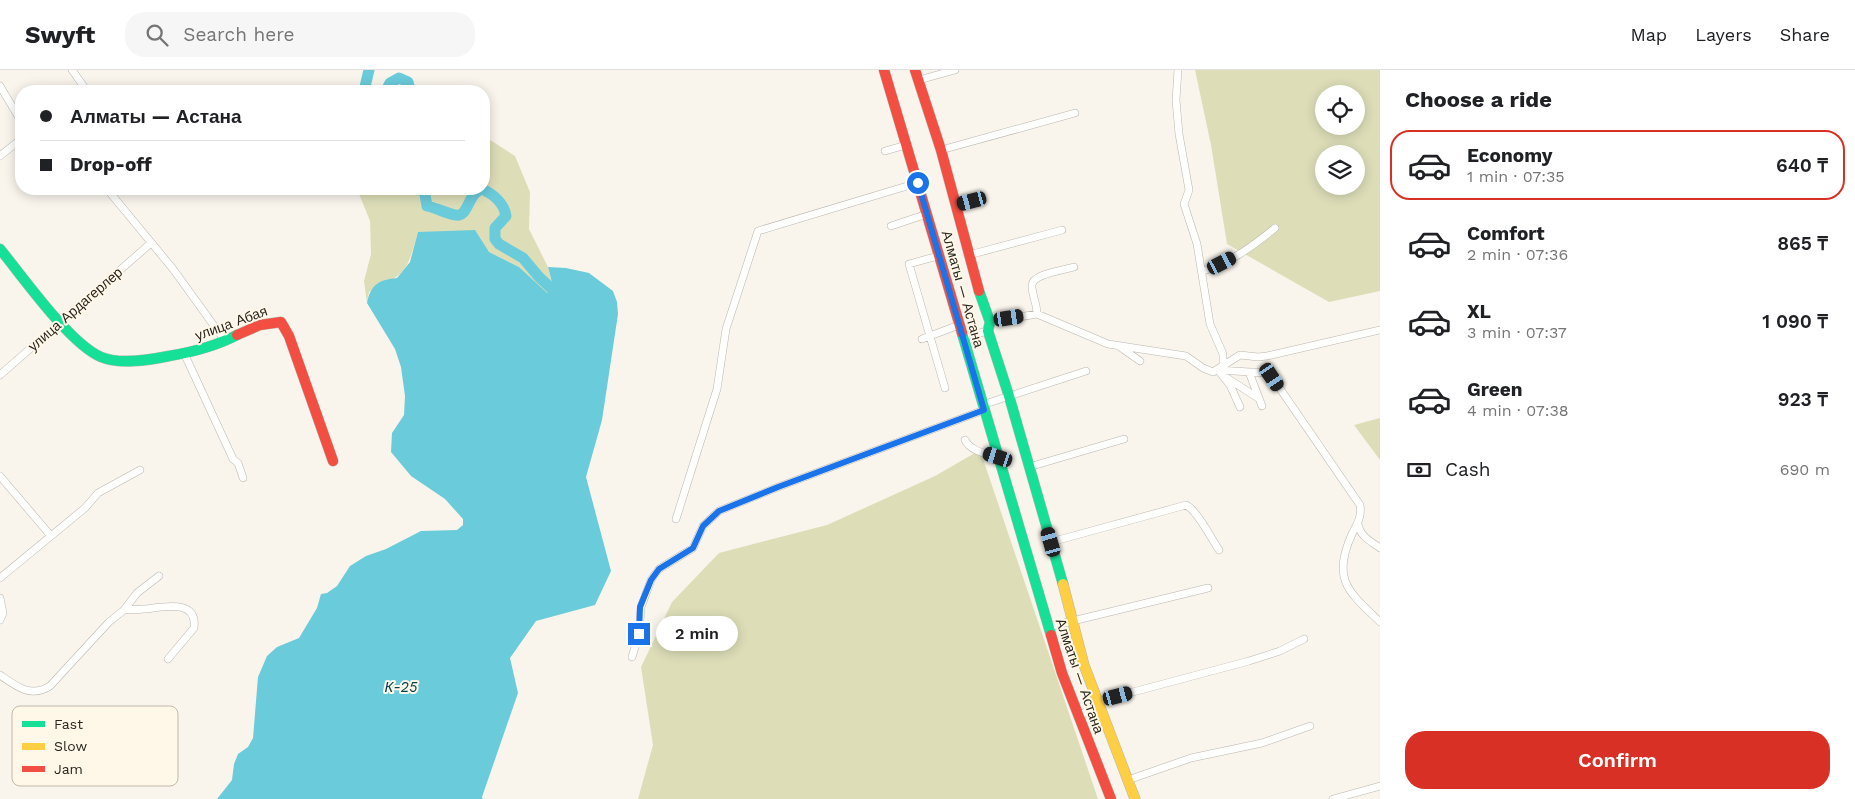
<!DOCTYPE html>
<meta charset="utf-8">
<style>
:root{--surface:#fff;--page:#f6f6f6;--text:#202124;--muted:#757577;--line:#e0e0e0;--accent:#d93025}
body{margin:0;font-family:"Work Sans",sans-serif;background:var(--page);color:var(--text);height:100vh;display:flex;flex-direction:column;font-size:19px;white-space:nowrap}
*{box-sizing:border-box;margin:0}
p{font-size:16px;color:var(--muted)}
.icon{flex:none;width:28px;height:28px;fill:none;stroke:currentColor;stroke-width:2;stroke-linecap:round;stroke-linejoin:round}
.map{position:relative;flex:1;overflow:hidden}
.details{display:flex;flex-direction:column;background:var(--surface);width:475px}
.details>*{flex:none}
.guide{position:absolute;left:15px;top:15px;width:475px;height:110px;border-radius:20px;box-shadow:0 2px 12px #0003;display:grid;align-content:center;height:110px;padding:0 25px;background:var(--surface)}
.buttons{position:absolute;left:1315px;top:15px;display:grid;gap:10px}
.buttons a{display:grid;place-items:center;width:50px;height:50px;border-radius:50%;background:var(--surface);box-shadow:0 2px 12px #0003;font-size:25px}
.end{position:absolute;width:22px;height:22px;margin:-11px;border:6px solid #1a73e8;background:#fff;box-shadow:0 0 0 2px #fff}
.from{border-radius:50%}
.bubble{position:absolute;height:35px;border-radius:18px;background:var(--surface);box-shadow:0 2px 12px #0003;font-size:16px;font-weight:600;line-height:35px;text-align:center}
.car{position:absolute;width:15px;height:30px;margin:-15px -8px;border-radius:6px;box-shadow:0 0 4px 1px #0007;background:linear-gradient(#222 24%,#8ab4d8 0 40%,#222 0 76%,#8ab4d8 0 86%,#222 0)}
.guide b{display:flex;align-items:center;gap:18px;height:48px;font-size:19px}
.guide b+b{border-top:1px solid var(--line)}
.guide i{width:12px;height:12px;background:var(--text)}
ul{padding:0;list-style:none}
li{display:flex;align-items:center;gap:15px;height:70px;margin:0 10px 8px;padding:0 15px;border:2px solid transparent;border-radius:20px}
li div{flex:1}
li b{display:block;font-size:19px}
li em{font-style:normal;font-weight:600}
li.on{border-color:var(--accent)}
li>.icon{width:45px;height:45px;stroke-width:1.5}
h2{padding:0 25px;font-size:22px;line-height:60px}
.pay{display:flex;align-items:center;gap:12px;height:55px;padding:0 25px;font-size:19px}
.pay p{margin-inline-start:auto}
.primary-button{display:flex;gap:10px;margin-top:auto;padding:10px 25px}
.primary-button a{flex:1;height:58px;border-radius:20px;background:var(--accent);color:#fff;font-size:20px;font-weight:600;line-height:58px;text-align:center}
header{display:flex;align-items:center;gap:30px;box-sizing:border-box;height:70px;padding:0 25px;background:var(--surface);border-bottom:1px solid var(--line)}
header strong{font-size:24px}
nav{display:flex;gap:28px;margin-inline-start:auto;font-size:18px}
.search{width:350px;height:45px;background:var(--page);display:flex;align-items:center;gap:12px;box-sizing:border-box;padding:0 18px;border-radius:20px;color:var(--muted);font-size:19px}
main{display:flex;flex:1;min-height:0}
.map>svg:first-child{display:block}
.green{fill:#dddeb8;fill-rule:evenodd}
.water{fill:#6acbda}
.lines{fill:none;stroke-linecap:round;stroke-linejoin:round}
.river{stroke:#6acbda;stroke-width:11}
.street-casing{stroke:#b9b6b0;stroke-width:8}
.fast-casing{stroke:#b9b6b0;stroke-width:11}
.slow-casing{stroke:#b9b6b0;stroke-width:11}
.jam-casing{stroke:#b9b6b0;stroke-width:11}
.street{stroke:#fefefc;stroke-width:7}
.fast{stroke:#16e098;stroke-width:10}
.slow{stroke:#ffcf43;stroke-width:10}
.jam{stroke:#f24e42;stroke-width:10}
.route{stroke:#1a73e8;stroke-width:6}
.labels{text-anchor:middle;stroke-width:4;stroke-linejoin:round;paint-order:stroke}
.street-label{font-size:14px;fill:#2a2721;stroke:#fff7e7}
.water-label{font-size:15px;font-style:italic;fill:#05434d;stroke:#fff7e7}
.key{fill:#fff7e7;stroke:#bfb9ac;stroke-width:1}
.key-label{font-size:14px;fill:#2a2721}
</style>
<header>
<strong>Swyft</strong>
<div class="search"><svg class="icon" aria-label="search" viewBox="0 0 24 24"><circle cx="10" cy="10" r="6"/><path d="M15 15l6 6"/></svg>Search here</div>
<nav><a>Map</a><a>Layers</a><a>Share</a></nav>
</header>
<main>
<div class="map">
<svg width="1380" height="729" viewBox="0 0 1380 729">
<rect width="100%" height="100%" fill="#f9f5ed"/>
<path class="green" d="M 1195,0 L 1380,0 L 1380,221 L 1329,232 L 1227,174 L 1211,75 ZM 1324,24 L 1356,24 L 1356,56 L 1324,56 ZM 1324,84 L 1356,84 L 1356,116 L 1324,116 Z
M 484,66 L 515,86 L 530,122 L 529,159 L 548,197 L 557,233 L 519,197 L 489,182 L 447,162 L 418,162 C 407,202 406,204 369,222 L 367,233 L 364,211 L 371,184 L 370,151 L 357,119 L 484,119 Z
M 1380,348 L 1380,390 L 1354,355 Z
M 980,380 L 1098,729 L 638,729 L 653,675 L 641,597 L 672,532 L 719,483 L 827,455 L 935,406 Z"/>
<path class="water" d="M 475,160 L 489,182 L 519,197 L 557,232 L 548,197 L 566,198 L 589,203 L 613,221 L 617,232 L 618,244 L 602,350 L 586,407 L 611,501 L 595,535 L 536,551 L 510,588 L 518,623 L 482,727 L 483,729 L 217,729 L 232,710 L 234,694 L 238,684 L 248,677 L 253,668 L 258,607 L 267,586 L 277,577 L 299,568 L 317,538 L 321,524 L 327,523 L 337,516 L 350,496 L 366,486 L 386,479 L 421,461 L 457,460 L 463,455 L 463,449 L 445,429 L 411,406 L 391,382 L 392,363 L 404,345 L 405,326 L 401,297 L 395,279 L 367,233 C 371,214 379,210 397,208 L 410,192 L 418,162 Z"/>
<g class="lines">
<path class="river" d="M 364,21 L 369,0
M 386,21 L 390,13 L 399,8 L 408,12 L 409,16 L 407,21
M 424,119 L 427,136 C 436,138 446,143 455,145 C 469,148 467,123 482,119 C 493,124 504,133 506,146 L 495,158 L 495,169 L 499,174 L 523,188 L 539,207 L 552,219 L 562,247"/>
<defs>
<path id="street" d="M 72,0 L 87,21
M 1178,0 L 1176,30 L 1179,64 L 1189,120 L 1184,134 L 1197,174 L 1210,254 L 1223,284 L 1223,296
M 919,10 L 955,0
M 0,16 L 21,51
M 941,80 L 1075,43
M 885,81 L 906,75
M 0,86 L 21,69
M 107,119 L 173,199 L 225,271
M 956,135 L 980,128
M 891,156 L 927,144
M 969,185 L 1062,160
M 938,186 L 909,194 L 945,318
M 1203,201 C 1230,193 1253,176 1275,158
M 1037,244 C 1037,234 1032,225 1032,216 C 1031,204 1064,200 1074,197
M 990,252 L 1037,244 L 1108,274 L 1186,286 L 1203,298 L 1213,302 L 1240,285 L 1258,287 L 1267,286 L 1380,260
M 963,267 L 988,261
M 922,269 L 959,255
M 1120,277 L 1140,291
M 184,283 L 233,389 L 238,393 L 243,408
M 1218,300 L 1266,303 L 1272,307 L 1360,435 C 1362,447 1357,454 1352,464 C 1331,510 1349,522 1380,552
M 1218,300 L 1230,315 L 1240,337
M 1249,302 L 1262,336
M 0,305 L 151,173
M 1227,308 L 1258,328
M 982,335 L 1086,301
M 965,370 C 970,381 987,384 998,387
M 1029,397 L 1124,369
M 0,406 L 51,466
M 676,449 L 717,319 L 726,259 L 758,161 L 917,113
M 1358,454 C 1360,466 1370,471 1380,478
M 1051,472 L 1186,435 C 1197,440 1211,468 1219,480
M 0,508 L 85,438 L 98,423 L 140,400
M 0,528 L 3,543 L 0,550
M 124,540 C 130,539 137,540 144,539 C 160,538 198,527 194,558 L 168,589
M 1048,557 L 1208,518
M 632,587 L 639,564 L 641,537 L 651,510 L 659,499 L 693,478 L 703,456 L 719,441 L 778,417 L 984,340
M 0,605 C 17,617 31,628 50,616 L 109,552 L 124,540 L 137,523 L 159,506
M 1078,647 L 1103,630 L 1249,591 L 1280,581 L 1304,569
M 1128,710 L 1191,688 L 1262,673 L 1310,656
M 1333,729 L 1380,716"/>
<path id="fast" d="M 0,179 C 23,207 69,273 101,287 C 120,295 149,290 169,286 C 193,282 216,276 237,265
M 979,221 L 990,252 L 988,261 L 1009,326 L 1063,514
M 962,263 L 1051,565"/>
<path id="slow" d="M 1063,514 L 1084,595 L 1135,729"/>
<path id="jam" d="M 884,0 L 962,263
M 915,0 L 941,80 L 979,221
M 237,265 L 260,255 L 281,252 L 289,266 L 333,391
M 1051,565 L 1062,603 L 1111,729"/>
</defs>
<use href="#street" class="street-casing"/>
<use href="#fast" class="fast-casing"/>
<use href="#slow" class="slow-casing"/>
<use href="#jam" class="jam-casing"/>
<use href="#street" class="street"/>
<use href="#fast" class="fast"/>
<use href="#slow" class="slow"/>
<use href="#jam" class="jam"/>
</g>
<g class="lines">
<path class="route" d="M 639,564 L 640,537 L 651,510 L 659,499 L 693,478 L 703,456 L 719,441 L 778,417 L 984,340 L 918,113"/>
</g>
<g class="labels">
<g class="street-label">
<text transform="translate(963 219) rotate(74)" y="5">Алматы — Астана</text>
<text transform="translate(75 239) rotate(-41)" y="5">улица Ардагерлер</text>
<text transform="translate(231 253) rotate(-20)" y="5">улица Абая</text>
<text transform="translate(1080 606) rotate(71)" y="5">Алматы — Астана</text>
</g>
<g class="water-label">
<text x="401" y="622">К-25</text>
</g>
</g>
<rect x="12" y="636" width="166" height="80" rx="8" class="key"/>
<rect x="22" y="651" width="23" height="6" fill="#16e098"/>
<rect x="22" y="673" width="23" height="7" fill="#ffcf43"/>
<rect x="22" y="696" width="23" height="6" fill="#f24e42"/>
<g class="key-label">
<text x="54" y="659">Fast</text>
<text x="54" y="681">Slow</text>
<text x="54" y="704">Jam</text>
</g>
</svg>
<div class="buttons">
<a><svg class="icon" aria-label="locate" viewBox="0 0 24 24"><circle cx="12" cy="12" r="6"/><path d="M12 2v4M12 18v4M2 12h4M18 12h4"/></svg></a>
<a><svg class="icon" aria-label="layers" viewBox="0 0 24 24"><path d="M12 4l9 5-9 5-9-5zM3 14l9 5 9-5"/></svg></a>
</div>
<i class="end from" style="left:918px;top:113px"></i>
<i class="end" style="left:639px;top:564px"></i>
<div class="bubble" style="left:656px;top:546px;width:82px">2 min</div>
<i class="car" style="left:972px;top:131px;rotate:255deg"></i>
<i class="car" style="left:1222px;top:193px;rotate:63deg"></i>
<i class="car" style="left:1009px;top:248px;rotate:81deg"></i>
<i class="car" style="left:1272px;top:307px;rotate:146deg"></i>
<i class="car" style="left:998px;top:387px;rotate:288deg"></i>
<i class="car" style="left:1051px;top:472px;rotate:344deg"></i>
<i class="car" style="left:1118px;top:626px;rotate:75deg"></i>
<div class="guide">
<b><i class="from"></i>Алматы — Астана</b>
<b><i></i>Drop-off</b>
</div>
</div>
<section class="details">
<h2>Choose a ride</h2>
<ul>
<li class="on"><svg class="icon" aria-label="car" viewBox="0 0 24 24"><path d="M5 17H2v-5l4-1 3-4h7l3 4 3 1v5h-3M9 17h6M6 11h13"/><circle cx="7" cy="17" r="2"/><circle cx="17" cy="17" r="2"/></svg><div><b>Economy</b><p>1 min · 07:35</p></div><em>640 ₸</em></li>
<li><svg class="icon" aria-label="car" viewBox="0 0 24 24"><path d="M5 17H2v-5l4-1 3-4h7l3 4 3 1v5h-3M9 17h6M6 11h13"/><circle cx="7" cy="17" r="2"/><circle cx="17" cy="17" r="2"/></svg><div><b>Comfort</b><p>2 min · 07:36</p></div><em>865 ₸</em></li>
<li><svg class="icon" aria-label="car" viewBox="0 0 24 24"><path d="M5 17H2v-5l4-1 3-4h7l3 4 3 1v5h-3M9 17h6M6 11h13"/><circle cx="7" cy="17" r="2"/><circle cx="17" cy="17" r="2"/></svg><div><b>XL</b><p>3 min · 07:37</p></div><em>1 090 ₸</em></li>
<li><svg class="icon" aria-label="car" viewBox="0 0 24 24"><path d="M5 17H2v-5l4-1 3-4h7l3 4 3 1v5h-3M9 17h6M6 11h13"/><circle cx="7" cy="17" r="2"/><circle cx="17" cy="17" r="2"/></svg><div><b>Green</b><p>4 min · 07:38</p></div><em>923 ₸</em></li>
</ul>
<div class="pay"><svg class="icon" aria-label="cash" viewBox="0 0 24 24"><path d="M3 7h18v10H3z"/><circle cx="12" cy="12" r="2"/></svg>Cash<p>690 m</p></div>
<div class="primary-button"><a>Confirm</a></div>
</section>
</main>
